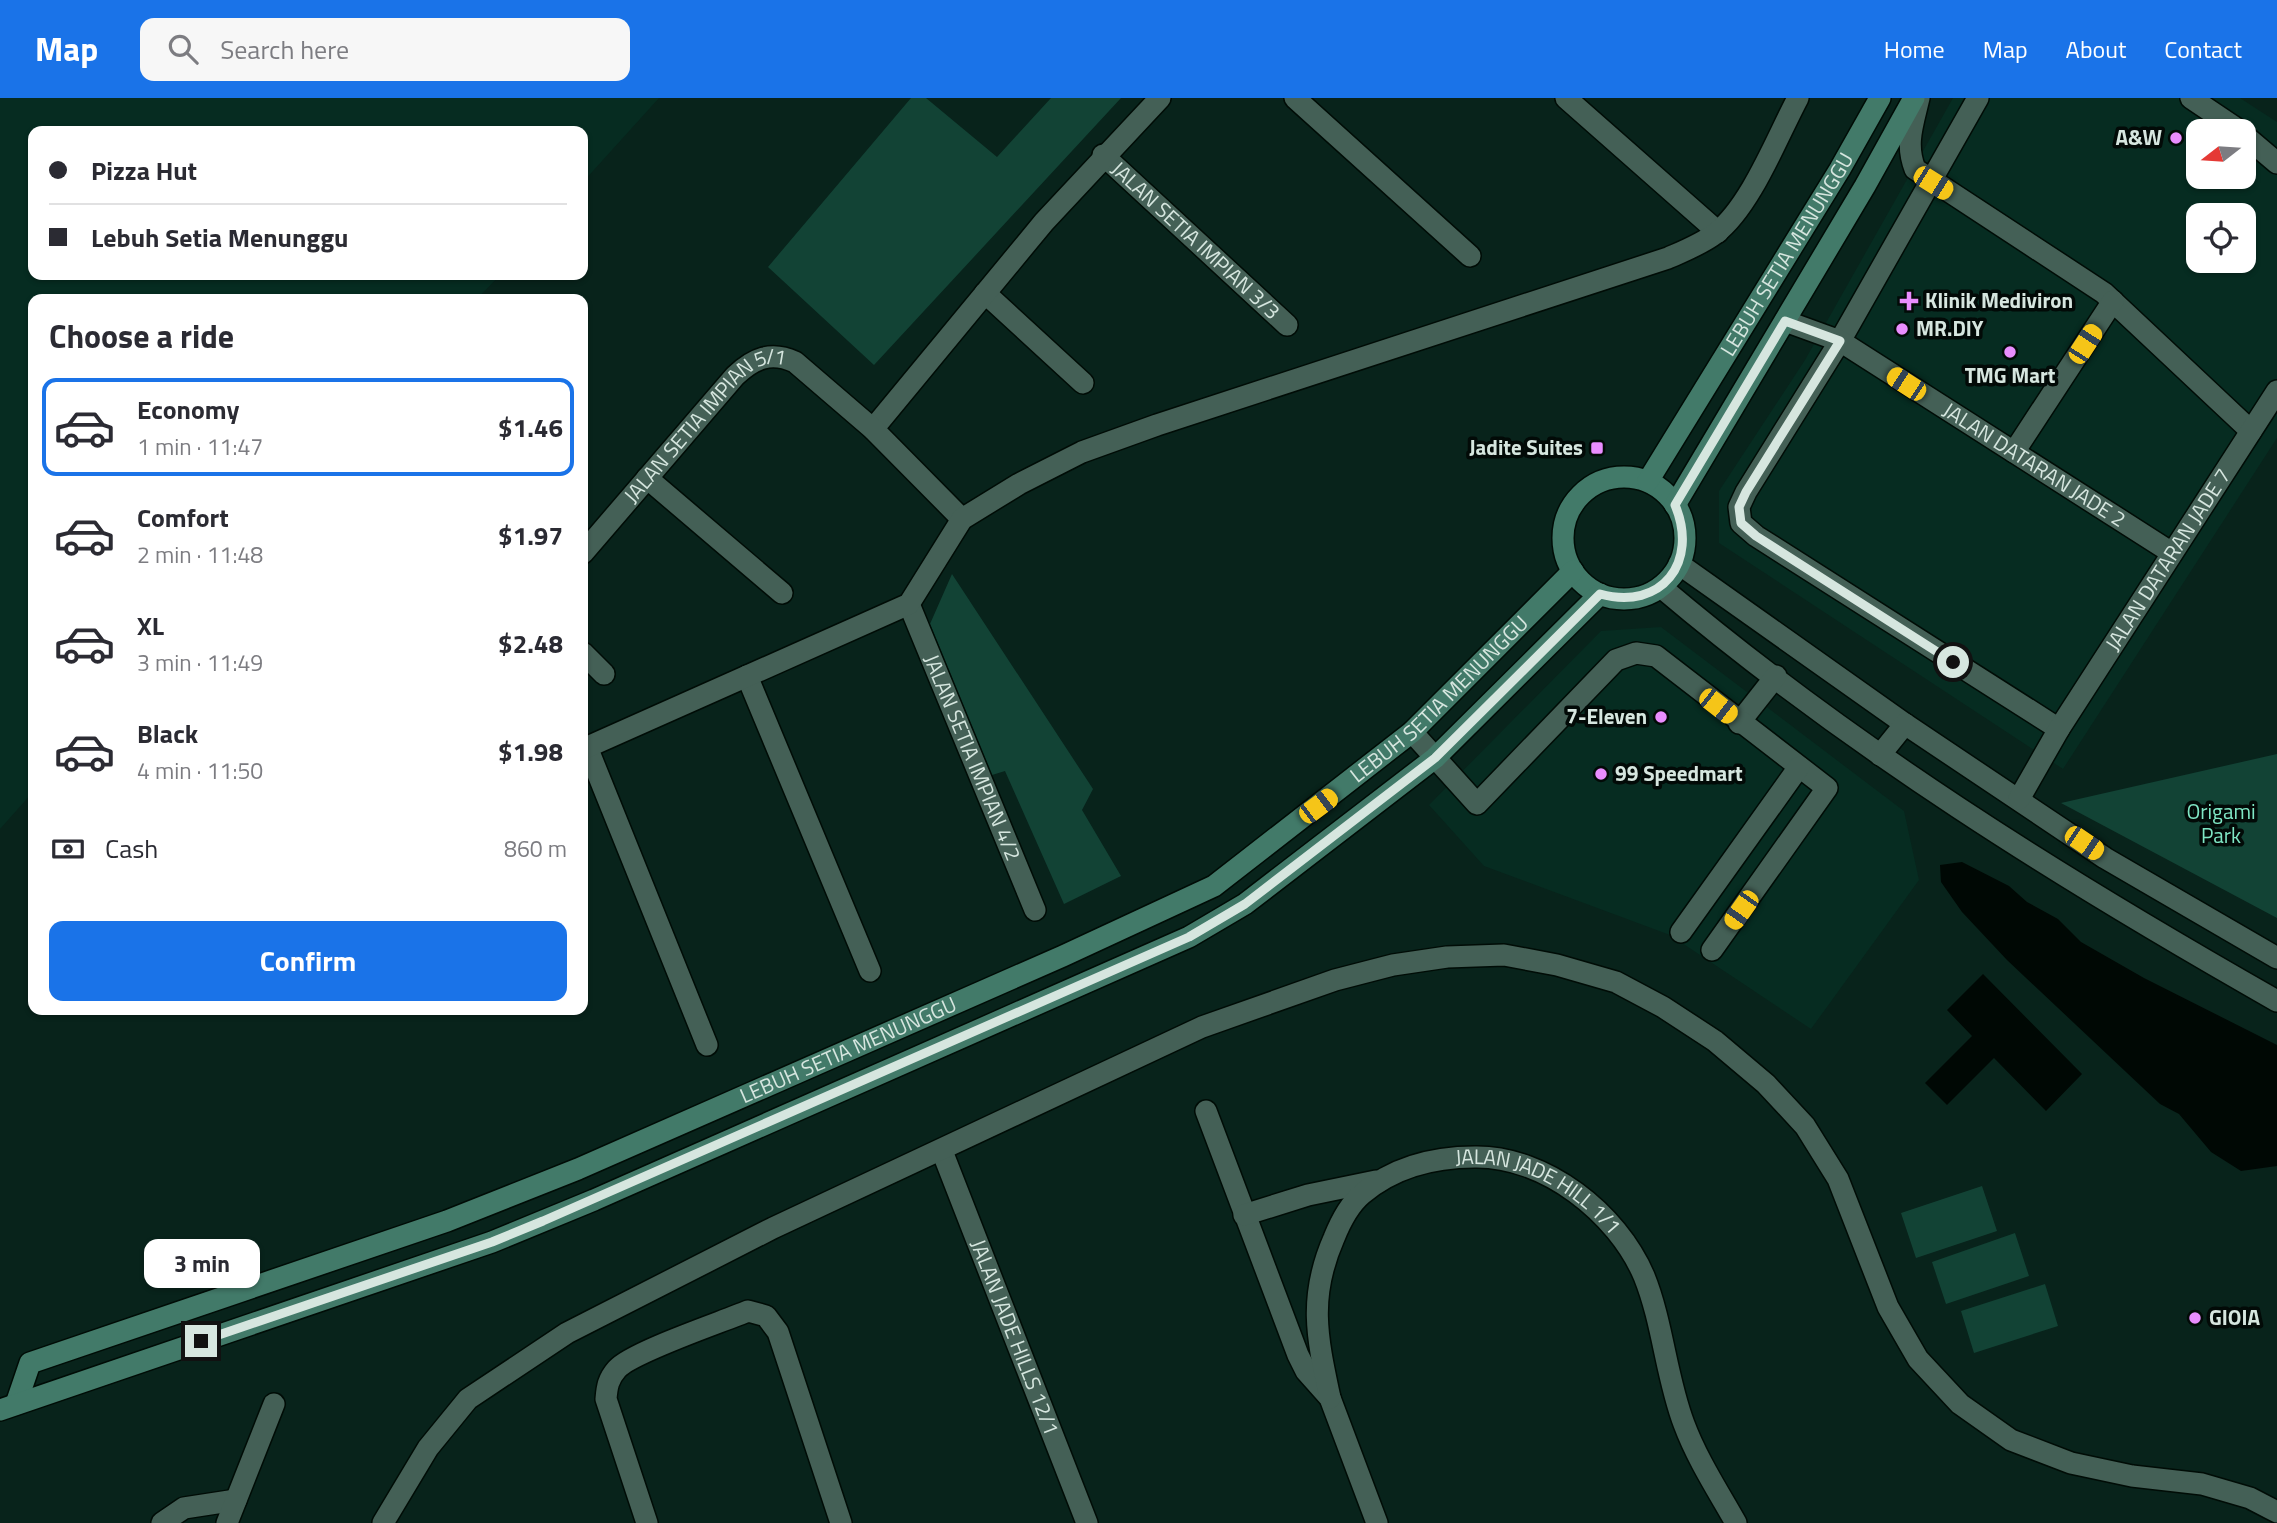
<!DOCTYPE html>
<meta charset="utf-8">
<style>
:root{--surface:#fff;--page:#f7f7f7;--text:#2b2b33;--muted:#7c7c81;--line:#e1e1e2;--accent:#1a73e8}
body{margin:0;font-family:"Titillium Web",sans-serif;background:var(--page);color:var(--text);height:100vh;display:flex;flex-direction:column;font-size:26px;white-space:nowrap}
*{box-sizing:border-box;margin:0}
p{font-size:23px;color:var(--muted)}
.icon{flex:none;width:38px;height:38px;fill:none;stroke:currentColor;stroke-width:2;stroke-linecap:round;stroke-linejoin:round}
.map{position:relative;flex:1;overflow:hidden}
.sheet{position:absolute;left:28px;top:196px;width:560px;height:721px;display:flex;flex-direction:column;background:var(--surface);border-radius:14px;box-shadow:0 2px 5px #0004}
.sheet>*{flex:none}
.hud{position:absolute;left:28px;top:28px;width:560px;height:154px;border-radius:14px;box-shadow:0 2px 5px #0004;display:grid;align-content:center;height:154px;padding:0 21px;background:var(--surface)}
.needle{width:46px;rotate:253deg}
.tools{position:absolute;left:2186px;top:21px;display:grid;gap:14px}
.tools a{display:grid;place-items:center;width:70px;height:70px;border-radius:14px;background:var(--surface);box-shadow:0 2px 5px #0004;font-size:35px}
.end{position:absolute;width:32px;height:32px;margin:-16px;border:9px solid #d6e6df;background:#111;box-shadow:0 0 0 4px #111}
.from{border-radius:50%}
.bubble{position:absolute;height:49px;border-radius:14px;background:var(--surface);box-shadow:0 2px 5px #0004;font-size:23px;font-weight:700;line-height:49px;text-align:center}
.car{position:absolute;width:21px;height:42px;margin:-21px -10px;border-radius:9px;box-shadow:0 0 5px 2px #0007;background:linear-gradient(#f5c518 24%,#345 0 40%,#f5c518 0 76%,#345 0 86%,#f5c518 0)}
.hud b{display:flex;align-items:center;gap:24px;height:66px;font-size:26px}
.hud b+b{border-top:2px solid var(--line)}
.hud i{width:18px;height:18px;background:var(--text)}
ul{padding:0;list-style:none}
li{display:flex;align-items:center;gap:21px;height:98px;margin:0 14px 10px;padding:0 7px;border:4px solid transparent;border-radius:14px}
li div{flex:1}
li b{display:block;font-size:26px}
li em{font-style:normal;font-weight:700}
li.active{border-color:var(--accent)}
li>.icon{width:63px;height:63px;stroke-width:1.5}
h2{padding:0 21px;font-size:32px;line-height:84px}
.pay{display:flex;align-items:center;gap:18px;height:77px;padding:0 21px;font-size:26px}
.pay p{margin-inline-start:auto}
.primary-button{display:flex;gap:14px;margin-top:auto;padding:14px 21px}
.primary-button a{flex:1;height:80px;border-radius:14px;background:var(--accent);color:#fff;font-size:28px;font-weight:700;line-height:80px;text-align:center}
header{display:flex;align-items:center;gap:42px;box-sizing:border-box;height:98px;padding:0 35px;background:var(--accent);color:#fff}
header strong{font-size:33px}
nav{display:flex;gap:38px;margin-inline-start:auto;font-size:24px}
.search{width:490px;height:63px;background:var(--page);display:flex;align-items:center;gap:18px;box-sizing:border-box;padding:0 24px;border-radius:14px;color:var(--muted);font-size:26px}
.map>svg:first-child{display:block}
.built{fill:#062c21;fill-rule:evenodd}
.green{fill:#124335}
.water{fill:#000804}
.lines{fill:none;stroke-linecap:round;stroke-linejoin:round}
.street-casing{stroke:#000c06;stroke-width:24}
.secondary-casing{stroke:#000c06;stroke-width:24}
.street{stroke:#446056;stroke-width:21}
.secondary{stroke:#427a69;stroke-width:21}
.route{stroke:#d6e6df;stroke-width:9}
.poi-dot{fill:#e98dfe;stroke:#020a07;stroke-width:2.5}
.labels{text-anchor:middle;stroke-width:7;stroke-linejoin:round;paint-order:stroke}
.poi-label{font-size:21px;font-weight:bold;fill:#d6e6df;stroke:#020a07;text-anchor:start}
.street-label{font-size:21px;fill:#d6e6df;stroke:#020a07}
.park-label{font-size:21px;fill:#7fe7c5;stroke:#020a07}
</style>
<header>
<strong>Map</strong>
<div class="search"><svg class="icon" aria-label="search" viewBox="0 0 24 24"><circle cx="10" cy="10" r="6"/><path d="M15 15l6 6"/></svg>Search here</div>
<nav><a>Home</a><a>Map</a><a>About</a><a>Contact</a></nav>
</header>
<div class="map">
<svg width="2277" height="1425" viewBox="0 0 2277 1425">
<rect width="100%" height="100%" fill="#08231b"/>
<path class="built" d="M 0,0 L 659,0 L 583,84 L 583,33 L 33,33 L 33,177 L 500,177 L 477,201 L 33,201 L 33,694 L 0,731 Z
M 1953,0 L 2240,0 L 2277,24 L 2277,340 L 2063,671 L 1719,445 L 1719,393 L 1805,262 ZM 2198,33 L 2244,33 L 2244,79 L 2198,79 ZM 2198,117 L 2244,117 L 2244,163 L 2198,163 Z
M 1661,529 L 1904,713 L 1919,782 L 1811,931 L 1670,837 L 1484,768 L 1429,707 L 1601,533 Z"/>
<path class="green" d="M 911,0 L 926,0 L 997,59 L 1051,0 L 1121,0 L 874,267 L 768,169 Z
M 952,476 L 1093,691 L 1082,712 L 1121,778 L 1064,806 L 1005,673 L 992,677 L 930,526 Z
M 2277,656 L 2277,820 L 2061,705 Z
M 1982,1088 L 1997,1133 L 1916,1160 L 1901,1115 Z
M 2015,1135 L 2029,1178 L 1946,1206 L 1932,1164 Z
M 2045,1186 L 2058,1228 L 1974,1255 L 1961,1213 Z"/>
<path class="water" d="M 1962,764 L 2009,788 L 2027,804 L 2058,821 L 2081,844 L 2144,880 L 2277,947 L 2277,1068 L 2241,1073 L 2211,1054 L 2179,1016 L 2160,1006 L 2007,862 L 1962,814 L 1941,784 L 1940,767 Z
M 1983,876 L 2082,976 L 2046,1013 L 1994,960 L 1947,1007 L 1925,985 L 1972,938 L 1947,912 Z"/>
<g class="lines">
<defs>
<g id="street">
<path d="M 1295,0 L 1470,158"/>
<path d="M 1566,0 L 1718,134"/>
<path d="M 1919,0 C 1913,26 1905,46 1915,71 L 2104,195 L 2251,333"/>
<path d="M 1978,0 L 1840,243 L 1746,394 L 1739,409 L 1741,425 L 1756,438 L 2059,631"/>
<path d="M 2191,0 L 2240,33"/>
<path d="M 2244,37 L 2277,65"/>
<path id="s1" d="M 1103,57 L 1287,227"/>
<path d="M 985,195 L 1083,285"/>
<path id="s2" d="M 1785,223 L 1840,243 L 2172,455"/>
<path d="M 873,331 L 1044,124 L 1160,0"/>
<path d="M 2014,354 L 2113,203"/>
<path d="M 647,380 L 782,495"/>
<path id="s3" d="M 583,455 L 735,278 C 754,260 771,253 795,264 L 873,331 L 962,421"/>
<path d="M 1679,466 L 1905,626 L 2105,760 L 2277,860"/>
<path d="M 1661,489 C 1850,649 2062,781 2277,903"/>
<path id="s4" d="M 909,506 L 1035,812"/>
<path d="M 583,555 L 604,576"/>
<path d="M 747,578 L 870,873"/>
<path d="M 1739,625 L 1776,578"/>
<path d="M 1412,634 L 1477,706 L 1616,562 L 1636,555 L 1656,558 L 1827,690 L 1712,852"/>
<path d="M 587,649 L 707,947"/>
<path d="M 583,651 L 909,506 L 962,421 L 1019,386 L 1082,354 L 1157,327 L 1668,160 C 1684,153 1702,146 1716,135 C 1751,108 1777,39 1798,0"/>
<path d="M 1880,657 L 1905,626"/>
<path id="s5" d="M 2019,701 L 2059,631 L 2277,293"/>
<path d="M 1681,834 L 1799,669"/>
<path d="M 1206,1013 L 1298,1257 L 1306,1273 L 1330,1300 L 1377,1425"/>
<path id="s6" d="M 942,1053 L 1087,1425"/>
<path d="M 1244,1117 L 1308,1097 L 1376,1083"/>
<path id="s7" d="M 1330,1300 C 1317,1239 1308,1199 1334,1140 C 1340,1125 1349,1107 1362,1096 C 1394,1069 1434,1059 1475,1059 C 1545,1058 1617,1115 1644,1178 C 1663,1225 1666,1279 1684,1326 C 1697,1361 1718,1393 1736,1425"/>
<path d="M 162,1425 L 184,1410 L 236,1402"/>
<path d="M 227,1425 L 274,1306"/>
<path d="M 383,1425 L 428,1350 L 468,1301 L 567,1235 L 773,1130 L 1202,929 L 1335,882 L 1393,867 L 1447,859 L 1504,857 L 1557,867 L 1616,884 L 1663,909 L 1715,943 L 1766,986 L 1805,1028 L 1838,1081 L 1888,1209 L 1918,1261 L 1960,1306 L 2011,1342 L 2071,1365 L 2132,1378 L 2202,1386 L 2250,1400 L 2277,1414"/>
<path d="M 647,1425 L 606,1301 C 607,1289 608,1281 617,1271 C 632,1254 722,1224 748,1213 L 766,1218 L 778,1234 L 841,1425"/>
</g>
<g id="secondary">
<circle cx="1624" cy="440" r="61"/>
<path id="s8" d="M 1648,383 L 1840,71 L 1880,0"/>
<path d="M 1675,407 L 1865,88 L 1914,0"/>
<path id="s9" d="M 16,1306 L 30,1265 L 447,1123 L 578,1071 L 1063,858 L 1214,788 L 1412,634 L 1573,473"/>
<path d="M 0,1312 L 492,1144 L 594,1102 L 1189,839 L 1245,806 L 1435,660 L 1600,496"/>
</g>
</defs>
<use href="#street" class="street-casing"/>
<use href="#secondary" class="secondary-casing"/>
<use href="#street" class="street"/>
<use href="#secondary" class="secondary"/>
</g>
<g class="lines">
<path class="route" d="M 201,1243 L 492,1144 L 543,1123 L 1189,839 L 1245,806 L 1435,660 L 1600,496 C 1662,513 1699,464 1675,407 L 1785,223 L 1840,243 L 1746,394 L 1739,409 L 1741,425 L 1756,438 L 1953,564"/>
</g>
<g class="poi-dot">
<circle cx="2176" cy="40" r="7"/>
<path d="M1905.5 192.5h7v7h7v7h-7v7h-7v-7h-7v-7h7z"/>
<circle cx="1902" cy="231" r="7"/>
<circle cx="2010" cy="254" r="7"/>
<rect x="1590" y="343" width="14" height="14" rx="3.5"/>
<circle cx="1661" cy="619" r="7"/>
<circle cx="1601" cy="676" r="7"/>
<circle cx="2195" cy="1220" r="7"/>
</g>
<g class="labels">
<g class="poi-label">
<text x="2162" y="47" text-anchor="end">A&amp;W</text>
<text x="1925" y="210">Klinik Mediviron</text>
<text x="1916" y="238">MR.DIY</text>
<text x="2010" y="285" text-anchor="middle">TMG Mart</text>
<text x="1583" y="357" text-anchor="end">Jadite Suites</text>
<text x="1647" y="626" text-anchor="end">7-Eleven</text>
<text x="1615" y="683">99 Speedmart</text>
<text x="2209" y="1227">GIOIA</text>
</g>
<g class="street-label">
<text dy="7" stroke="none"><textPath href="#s1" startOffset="126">JALAN SETIA IMPIAN 3/3</textPath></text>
<text dy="7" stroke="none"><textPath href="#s8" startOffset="266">LEBUH SETIA MENUNGGU</textPath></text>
<text dy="7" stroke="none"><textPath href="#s3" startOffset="180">JALAN SETIA IMPIAN 5/1</textPath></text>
<text dy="7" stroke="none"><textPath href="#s2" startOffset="289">JALAN DATARAN JADE 2</textPath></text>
<text dy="7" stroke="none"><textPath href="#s5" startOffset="282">JALAN DATARAN JADE 7</textPath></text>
<text dy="7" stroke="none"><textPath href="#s9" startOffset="1614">LEBUH SETIA MENUNGGU</textPath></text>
<text dy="7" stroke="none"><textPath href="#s4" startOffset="166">JALAN SETIA IMPIAN 4/2</textPath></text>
<text dy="7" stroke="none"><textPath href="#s9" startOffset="920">LEBUH SETIA MENUNGGU</textPath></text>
<text dy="7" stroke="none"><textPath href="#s7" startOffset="410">JALAN JADE HILL 1/1</textPath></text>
<text dy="7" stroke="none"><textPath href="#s6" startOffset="200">JALAN JADE HILLS 12/1</textPath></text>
</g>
<g class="park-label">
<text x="2221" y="721">Origami<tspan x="2221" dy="24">Park</tspan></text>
</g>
</g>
</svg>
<div class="tools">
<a><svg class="needle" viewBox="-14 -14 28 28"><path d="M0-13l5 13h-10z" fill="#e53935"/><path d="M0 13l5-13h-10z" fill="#7c7c81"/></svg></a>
<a><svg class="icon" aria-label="locate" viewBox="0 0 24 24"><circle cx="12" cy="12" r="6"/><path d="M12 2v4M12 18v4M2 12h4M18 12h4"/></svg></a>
</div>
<i class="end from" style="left:1953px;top:564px"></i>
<i class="end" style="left:201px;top:1243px"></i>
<div class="bubble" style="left:144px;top:1141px;width:116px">3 min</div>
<i class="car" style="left:1933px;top:85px;rotate:122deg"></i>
<i class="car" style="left:2085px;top:246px;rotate:33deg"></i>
<i class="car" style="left:1906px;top:286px;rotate:303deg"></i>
<i class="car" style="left:1718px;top:608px;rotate:128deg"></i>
<i class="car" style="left:1318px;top:708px;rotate:53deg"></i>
<i class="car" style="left:2084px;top:745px;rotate:124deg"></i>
<i class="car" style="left:1741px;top:812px;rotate:215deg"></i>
<div class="hud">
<b><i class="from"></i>Pizza Hut</b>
<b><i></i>Lebuh Setia Menunggu</b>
</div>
<section class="sheet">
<h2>Choose a ride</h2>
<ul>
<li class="active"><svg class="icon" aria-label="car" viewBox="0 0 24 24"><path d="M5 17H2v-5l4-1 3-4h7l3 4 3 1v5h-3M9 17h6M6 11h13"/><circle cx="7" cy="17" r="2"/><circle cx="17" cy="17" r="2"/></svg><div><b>Economy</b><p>1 min · 11:47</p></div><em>$1.46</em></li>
<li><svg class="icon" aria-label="car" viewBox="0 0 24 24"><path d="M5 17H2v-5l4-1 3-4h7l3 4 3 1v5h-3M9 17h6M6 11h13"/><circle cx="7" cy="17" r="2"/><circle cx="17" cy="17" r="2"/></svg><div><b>Comfort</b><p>2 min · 11:48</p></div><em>$1.97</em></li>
<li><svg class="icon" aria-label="car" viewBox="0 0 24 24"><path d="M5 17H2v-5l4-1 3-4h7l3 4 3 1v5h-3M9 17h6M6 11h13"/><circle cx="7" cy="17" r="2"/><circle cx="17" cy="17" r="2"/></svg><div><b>XL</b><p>3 min · 11:49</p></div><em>$2.48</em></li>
<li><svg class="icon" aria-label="car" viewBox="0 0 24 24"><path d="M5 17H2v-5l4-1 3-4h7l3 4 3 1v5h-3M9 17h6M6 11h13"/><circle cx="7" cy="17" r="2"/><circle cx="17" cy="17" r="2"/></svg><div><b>Black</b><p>4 min · 11:50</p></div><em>$1.98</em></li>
</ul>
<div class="pay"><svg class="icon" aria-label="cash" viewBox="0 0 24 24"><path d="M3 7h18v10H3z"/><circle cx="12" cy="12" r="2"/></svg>Cash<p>860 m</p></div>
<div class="primary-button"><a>Confirm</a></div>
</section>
</div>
